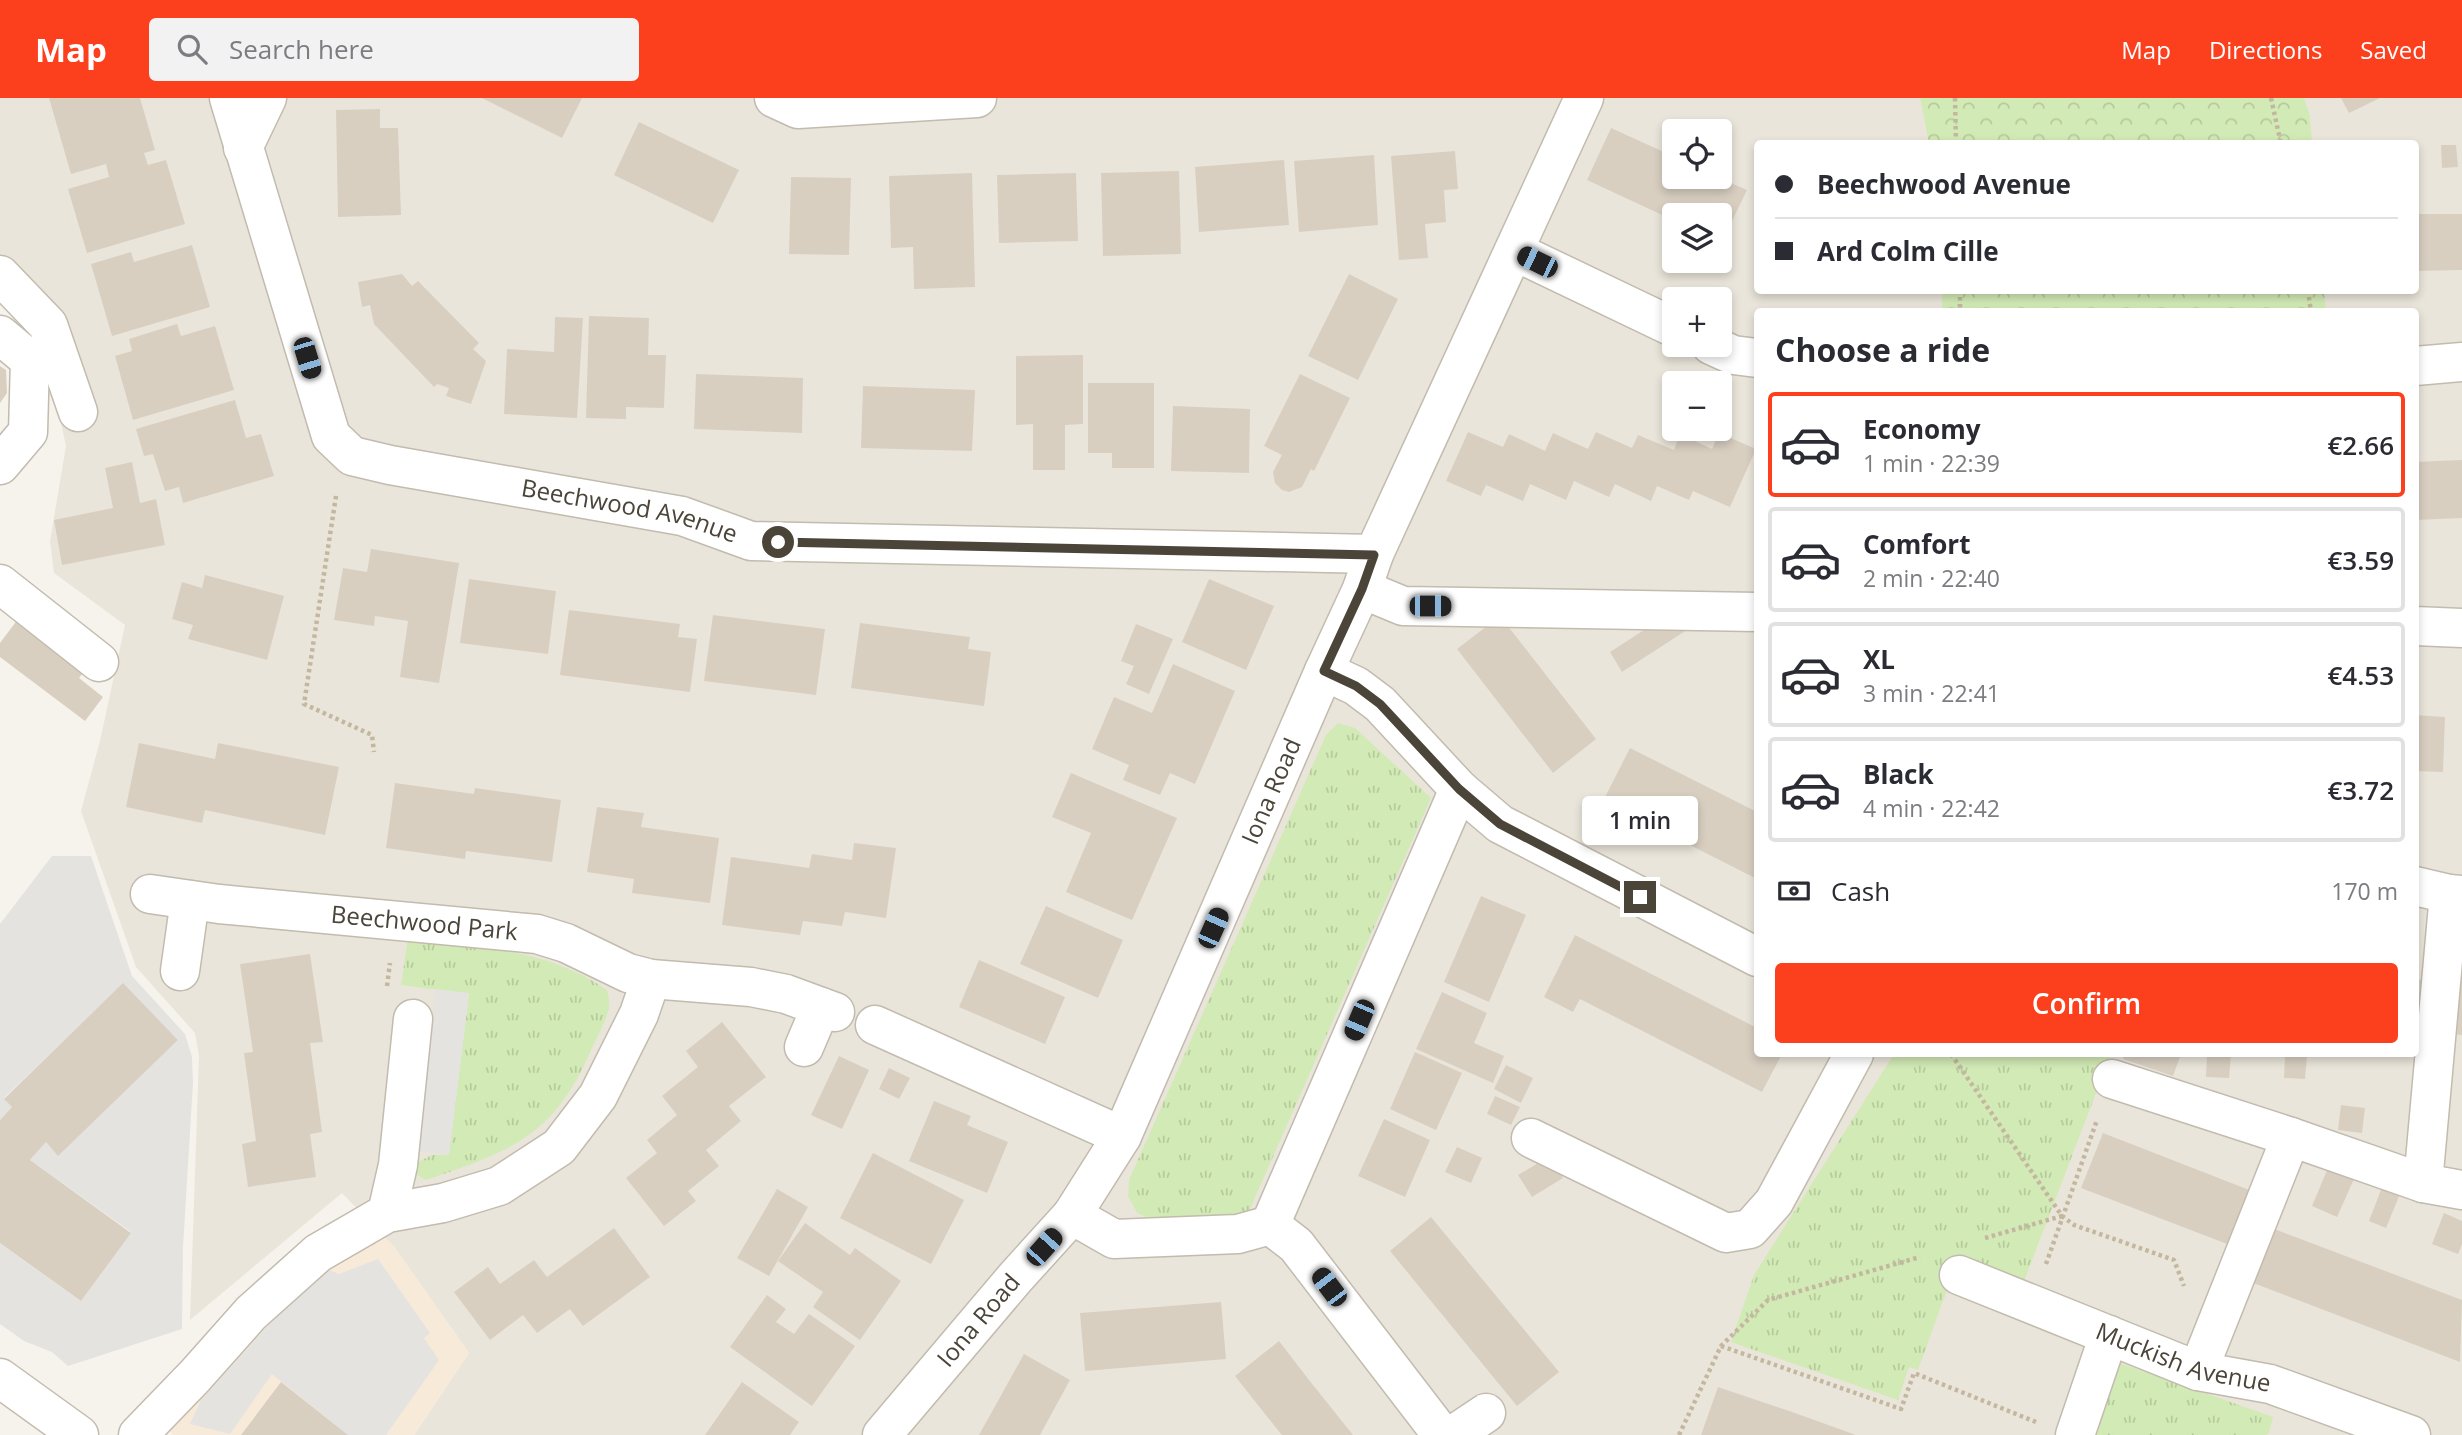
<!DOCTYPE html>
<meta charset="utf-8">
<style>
:root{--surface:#fff;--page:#f2f2f3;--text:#2b2b33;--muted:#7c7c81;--line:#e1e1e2;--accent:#fc3f1d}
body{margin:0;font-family:"Open Sans",sans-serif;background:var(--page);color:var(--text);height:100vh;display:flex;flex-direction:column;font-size:26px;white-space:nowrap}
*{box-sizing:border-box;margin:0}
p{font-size:23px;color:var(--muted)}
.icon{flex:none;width:38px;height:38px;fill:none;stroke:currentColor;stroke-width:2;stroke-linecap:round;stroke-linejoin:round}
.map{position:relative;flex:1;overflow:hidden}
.side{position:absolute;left:1754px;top:210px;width:665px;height:749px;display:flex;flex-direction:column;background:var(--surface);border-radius:7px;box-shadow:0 4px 10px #0003}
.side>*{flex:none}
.hud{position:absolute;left:1754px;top:42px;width:665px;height:154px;border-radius:7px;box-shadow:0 4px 10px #0003;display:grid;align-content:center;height:154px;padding:0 21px;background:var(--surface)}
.tools{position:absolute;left:1662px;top:21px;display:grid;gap:14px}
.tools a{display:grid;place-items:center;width:70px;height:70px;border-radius:7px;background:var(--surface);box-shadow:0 4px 10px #0003;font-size:35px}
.end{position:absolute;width:32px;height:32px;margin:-16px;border:9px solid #4b4439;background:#fff;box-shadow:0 0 0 4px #fff}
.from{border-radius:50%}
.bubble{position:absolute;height:49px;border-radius:7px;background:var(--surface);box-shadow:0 4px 10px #0003;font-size:23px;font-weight:600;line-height:49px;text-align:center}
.car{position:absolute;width:21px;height:42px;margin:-21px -10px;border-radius:9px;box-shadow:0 0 5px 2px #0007;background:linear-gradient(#222 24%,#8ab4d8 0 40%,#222 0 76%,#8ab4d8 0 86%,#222 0)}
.hud b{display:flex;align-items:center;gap:24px;height:66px;font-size:26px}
.hud b+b{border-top:2px solid var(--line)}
.hud i{width:18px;height:18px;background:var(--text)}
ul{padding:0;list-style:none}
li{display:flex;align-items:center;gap:21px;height:105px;margin:0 14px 10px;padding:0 7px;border:4px solid var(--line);border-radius:7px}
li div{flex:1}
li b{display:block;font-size:26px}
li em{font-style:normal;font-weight:600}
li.selected{border-color:var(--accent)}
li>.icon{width:63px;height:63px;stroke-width:1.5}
h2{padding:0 21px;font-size:32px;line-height:84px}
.pay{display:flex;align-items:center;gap:18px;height:77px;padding:0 21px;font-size:26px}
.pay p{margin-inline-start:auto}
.action{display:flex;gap:14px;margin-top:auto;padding:14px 21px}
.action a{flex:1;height:80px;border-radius:7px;background:var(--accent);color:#fff;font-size:28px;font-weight:600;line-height:80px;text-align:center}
header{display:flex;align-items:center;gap:42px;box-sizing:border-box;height:98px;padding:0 35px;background:var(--accent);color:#fff}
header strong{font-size:33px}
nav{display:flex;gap:38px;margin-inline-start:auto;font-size:24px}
.search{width:490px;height:63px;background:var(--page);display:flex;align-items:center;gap:18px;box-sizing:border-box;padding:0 24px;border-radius:7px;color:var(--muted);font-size:26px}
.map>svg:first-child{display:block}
.residential{fill:#eae5da;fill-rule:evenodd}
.commercial{fill:#f7ead8}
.grass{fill:url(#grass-tufts)}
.park{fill:url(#park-crowns)}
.parking{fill:#e5e3e0}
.building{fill:#d8cfc1}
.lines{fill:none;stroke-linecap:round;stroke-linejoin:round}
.minor-casing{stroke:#c2bbae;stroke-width:41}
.path{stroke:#c4b79f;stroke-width:4.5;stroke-dasharray:3.5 3.5;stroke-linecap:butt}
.minor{stroke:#fff;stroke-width:38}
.route{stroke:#4b4439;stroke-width:9}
.labels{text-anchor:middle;stroke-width:5;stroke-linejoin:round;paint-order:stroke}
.street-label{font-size:24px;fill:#4b4439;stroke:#fff}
</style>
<header>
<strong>Map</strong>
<div class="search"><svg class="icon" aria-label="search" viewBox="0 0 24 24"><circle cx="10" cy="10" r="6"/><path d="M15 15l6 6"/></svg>Search here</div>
<nav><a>Map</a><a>Directions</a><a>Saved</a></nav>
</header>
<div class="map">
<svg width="2462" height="1337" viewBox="0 0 2462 1337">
<defs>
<pattern id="grass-tufts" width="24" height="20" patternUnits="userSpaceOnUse" patternTransform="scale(1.75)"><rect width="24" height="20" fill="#d2eab5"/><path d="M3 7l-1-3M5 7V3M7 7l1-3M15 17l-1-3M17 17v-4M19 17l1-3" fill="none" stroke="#b6ca9c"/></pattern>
<pattern id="park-crowns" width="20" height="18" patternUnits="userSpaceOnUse" patternTransform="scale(1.75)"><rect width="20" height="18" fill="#d2eab5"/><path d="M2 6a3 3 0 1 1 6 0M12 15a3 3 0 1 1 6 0" fill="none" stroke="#b6ca9c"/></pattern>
</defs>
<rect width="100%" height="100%" fill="#f6f3ec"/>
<path class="residential" d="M 0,0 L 2462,0 L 2462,1337 L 414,1337 L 469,1255 L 395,1150 L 342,1095 L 190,1222 L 199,958 L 195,935 L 136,869 L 81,713 L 100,643 L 125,527 L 54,475 L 50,443 L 66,348 L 41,233 L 0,184 ZM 1675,33 L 1720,33 L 1720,79 L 1675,79 ZM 1757,46 L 2415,46 L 2415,192 L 1757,192 ZM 1675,117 L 1720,117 L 1720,163 L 1675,163 ZM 1675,201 L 1720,201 L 1720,247 L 1675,247 ZM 1757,214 L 2415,214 L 2415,956 L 1757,956 ZM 1675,285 L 1720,285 L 1720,331 L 1675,331 Z"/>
<path class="commercial" d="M 376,1130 L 395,1150 L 469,1255 L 414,1337 L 174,1337 L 166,1330 L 330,1148 Z"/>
<path class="grass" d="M 1338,625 L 1355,630 L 1431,700 L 1250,1111 L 1237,1120 L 1162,1126 L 1137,1115 L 1128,1098 L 1129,1082 L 1326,637 Z
M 408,840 C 477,849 548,851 607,892 C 608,897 610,903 609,908 C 608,920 596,941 591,952 C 553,1040 510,1053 426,1082 L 413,1075 L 414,1066 L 432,1057 L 449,1057 L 469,896 L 401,887 Z
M 1894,956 L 2111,956 L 2024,1183 L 1959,1158 L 1918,1272 L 1909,1269 L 1898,1302 L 1731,1244 L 1754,1177 Z
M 2108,1261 L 2273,1319 L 2269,1335 L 2266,1337 L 2085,1337 Z"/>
<path class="park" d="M 1920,0 L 2304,0 L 2310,18 L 2312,45 L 1929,45 Z
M 1942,193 L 2324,193 L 2326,213 L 1942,213 Z"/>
<path class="parking" d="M 52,758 L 91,758 L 132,878 L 185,936 L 192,959 L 193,985 L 183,1149 L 182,1231 L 68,1268 L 52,1254 L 24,1243 L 0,1226 L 0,1145 L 81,1203 L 131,1134 L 30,1062 L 46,1044 L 58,1057 L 178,942 L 123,886 L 4,1000 L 12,1009 L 0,1022 L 0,826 Z
M 435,891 L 469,895 L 449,1057 L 415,1053 Z
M 378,1161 L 430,1235 L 424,1240 L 439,1262 L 386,1337 L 348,1337 L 272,1276 L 230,1336 L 190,1326 L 201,1302 L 295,1198 L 329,1172 L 339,1176 Z"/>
<path class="building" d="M 49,0 L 140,0 L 155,52 L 144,55 L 148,67 L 166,62 L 185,126 L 87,155 L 68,91 L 109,79 L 106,66 L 71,76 Z
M 482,0 L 582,0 L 562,40 Z
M 2341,0 L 2380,0 L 2349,15 Z
M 380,11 L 380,30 L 398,30 L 401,117 L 338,119 L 336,12 Z
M 639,24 L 739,72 L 713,125 L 614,77 Z
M 1611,30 L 1675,59 L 1675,79 L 1717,79 L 1747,92 L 1722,144 L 1720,143 L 1720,117 L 1675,117 L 1675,123 L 1587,82 Z
M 2441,47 L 2456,47 L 2458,69 L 2442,70 Z
M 1455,53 L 1458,91 L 1444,92 L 1446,124 L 1425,126 L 1428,160 L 1399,162 L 1391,58 Z
M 1374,57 L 1378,127 L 1299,134 L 1294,63 Z
M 1284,62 L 1289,127 L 1199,134 L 1195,69 Z
M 1179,73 L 1181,156 L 1103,158 L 1101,75 Z
M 972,75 L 975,189 L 914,191 L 913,149 L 891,150 L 889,78 Z
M 1076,75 L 1078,143 L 999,145 L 997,77 Z
M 791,79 L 851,80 L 849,157 L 789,156 Z
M 2415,116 L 2462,116 L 2462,172 L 2415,173 Z
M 192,147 L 210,209 L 112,238 L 91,166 L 131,154 L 134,164 Z
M 402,176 L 412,188 L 418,183 L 479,245 L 473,251 L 486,263 L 471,306 L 446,298 L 449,290 L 437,286 L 434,289 L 374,226 L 370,207 L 362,209 L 358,184 Z
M 1349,176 L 1398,201 L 1358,282 L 1308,258 Z
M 589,218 L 649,220 L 648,257 L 666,257 L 664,310 L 626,309 L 626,321 L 586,320 Z
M 555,219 L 583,220 L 577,320 L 504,316 L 507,251 L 554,254 Z
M 177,226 L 181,238 L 215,228 L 234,292 L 133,322 L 115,258 L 132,253 L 129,241 Z
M 1083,257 L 1083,326 L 1065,327 L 1065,372 L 1033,372 L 1033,326 L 1016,327 L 1016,258 Z
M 0,268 L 6,272 L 7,295 L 0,305 Z
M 696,276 L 803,280 L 802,335 L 694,331 Z
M 1300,276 L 1350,300 L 1314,373 L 1311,371 L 1302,389 L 1289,394 L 1282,392 L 1275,385 L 1273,374 L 1282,357 L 1264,348 Z
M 1088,285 L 1154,285 L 1154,370 L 1112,370 L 1112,355 L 1088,355 Z
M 863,288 L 975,292 L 972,353 L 861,350 Z
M 235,302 L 246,340 L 261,336 L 274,378 L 183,405 L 179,389 L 165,393 L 153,356 L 144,358 L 136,331 Z
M 1173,308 L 1250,311 L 1249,375 L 1171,373 Z
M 1468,334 L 1503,349 L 1509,336 L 1545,353 L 1553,335 L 1588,351 L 1596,334 L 1632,350 L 1638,337 L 1674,352 L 1680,336 L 1712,351 L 1719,335 L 1756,351 L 1730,409 L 1693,393 L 1689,402 L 1657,388 L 1651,403 L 1615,386 L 1609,399 L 1574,383 L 1566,402 L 1530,386 L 1523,403 L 1486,387 L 1481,398 L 1446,383 Z
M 2462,362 L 2462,420 L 2415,422 L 2415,364 Z
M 132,364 L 140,405 L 156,401 L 165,447 L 62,467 L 54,422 L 113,410 L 105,370 Z
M 371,451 L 459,465 L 439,585 L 400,579 L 408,523 L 375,518 L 374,528 L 334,522 L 343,470 L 367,474 Z
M 205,477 L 284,498 L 267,562 L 188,541 L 193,527 L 172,521 L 182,484 L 202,490 Z
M 469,481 L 556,493 L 548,556 L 460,545 Z
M 1209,481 L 1274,508 L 1246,572 L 1182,544 Z
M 569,512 L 680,526 L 678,539 L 697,541 L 690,594 L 560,577 Z
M 21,517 L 88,568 L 79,580 L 103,599 L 85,623 L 0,559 L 0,545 Z
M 713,517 L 825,531 L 816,597 L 704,583 Z
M 1500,518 L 1596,641 L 1553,675 L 1457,551 Z
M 1658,523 L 1696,526 L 1622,574 L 1610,554 Z
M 860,525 L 970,539 L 968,551 L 991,554 L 984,608 L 851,590 Z
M 1136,526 L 1173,541 L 1149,596 L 1126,586 L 1134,568 L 1121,563 Z
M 1173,566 L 1235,593 L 1195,686 L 1170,675 L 1160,697 L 1123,682 L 1129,667 L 1092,651 L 1114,599 L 1152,615 Z
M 2415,617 L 2445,619 L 2443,674 L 2415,673 Z
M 139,645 L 215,661 L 218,645 L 339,669 L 325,737 L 205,712 L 202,725 L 126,709 Z
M 1630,650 L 1757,714 L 1757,781 L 1603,703 Z
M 1071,675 L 1177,720 L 1132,822 L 1066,794 L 1091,735 L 1052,719 Z
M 395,685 L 474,696 L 475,690 L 561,702 L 552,764 L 466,753 L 465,761 L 386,750 Z
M 597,709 L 644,715 L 641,729 L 719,740 L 710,805 L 632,795 L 634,781 L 587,774 Z
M 854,745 L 896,750 L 886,820 L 845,814 L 842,828 L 803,823 L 800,837 L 722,827 L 731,759 L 809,770 L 812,756 L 852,762 Z
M 1481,798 L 1526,817 L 1489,904 L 1444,884 Z
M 1046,808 L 1123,842 L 1098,900 L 1020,866 Z
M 1575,837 L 1757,930 L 1757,956 L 1782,956 L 1762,994 L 1580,901 L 1573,914 L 1544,899 Z
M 310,856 L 323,944 L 310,945 L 322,1034 L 310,1036 L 316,1079 L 248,1089 L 242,1046 L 256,1043 L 244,955 L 253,954 L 240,866 Z
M 979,862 L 1065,899 L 1045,946 L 959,909 Z
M 2415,881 L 2424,882 L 2419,937 L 2415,937 Z
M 2455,882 L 2462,883 L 2462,937 L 2452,936 Z
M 123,885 L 178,942 L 58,1058 L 46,1044 L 30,1062 L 131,1135 L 81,1203 L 0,1145 L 0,1022 L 12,1009 L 4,1001 Z
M 1442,894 L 1487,915 L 1474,945 L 1504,958 L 1493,985 L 1416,951 Z
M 722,924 L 766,979 L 729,1008 L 741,1023 L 706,1052 L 719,1068 L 688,1093 L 696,1103 L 664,1128 L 626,1080 L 657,1055 L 647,1042 L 677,1017 L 662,998 L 698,969 L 686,953 Z
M 1415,954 L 1462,975 L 1436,1032 L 1390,1011 Z
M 2125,956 L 2181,956 L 2173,978 L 2123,961 Z
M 2207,956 L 2231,956 L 2229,980 L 2206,979 Z
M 2285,957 L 2307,958 L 2305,981 L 2284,980 Z
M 839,958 L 869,972 L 842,1031 L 811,1017 Z
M 1506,967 L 1533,980 L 1521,1005 L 1494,991 Z
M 889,970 L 910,980 L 899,1001 L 879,991 Z
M 1495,998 L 1520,1009 L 1511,1027 L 1487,1016 Z
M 934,1003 L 971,1018 L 967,1027 L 1008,1044 L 987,1095 L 909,1063 Z
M 2341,1007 L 2365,1010 L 2362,1035 L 2338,1032 Z
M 1384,1021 L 1430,1042 L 1405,1099 L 1358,1078 Z
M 2103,1035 L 2257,1095 L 2235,1149 L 2081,1090 Z
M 1457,1049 L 1482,1060 L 1471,1085 L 1445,1074 Z
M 873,1055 L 964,1102 L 931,1166 L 840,1120 Z
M 1550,1058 L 1563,1080 L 1532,1099 L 1518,1077 Z
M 2328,1070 L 2354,1081 L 2337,1119 L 2312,1108 Z
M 2382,1089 L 2400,1096 L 2386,1130 L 2369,1123 Z
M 777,1091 L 808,1109 L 769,1178 L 737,1160 Z
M 2444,1115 L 2462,1123 L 2462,1146 L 2458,1156 L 2432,1146 Z
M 1431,1119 L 1559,1274 L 1517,1308 L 1390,1153 Z
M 805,1125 L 850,1157 L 855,1150 L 901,1183 L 860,1242 L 813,1209 L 823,1194 L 778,1163 Z
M 2269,1129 L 2462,1202 L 2460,1264 L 2248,1183 Z
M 614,1130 L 650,1179 L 583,1228 L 570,1211 L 537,1235 L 523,1217 L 490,1242 L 454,1194 L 488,1169 L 500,1186 L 534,1162 L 547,1179 Z
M 767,1197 L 786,1211 L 776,1224 L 794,1236 L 809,1216 L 855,1248 L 812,1308 L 730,1249 Z
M 1221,1204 L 1226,1261 L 1085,1273 L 1080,1215 Z
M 1279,1243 L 1309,1282 L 1353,1337 L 1282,1337 L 1265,1316 L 1235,1278 Z
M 1024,1256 L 1070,1282 L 1040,1337 L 979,1337 Z
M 281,1284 L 348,1337 L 241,1337 Z
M 742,1284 L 799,1324 L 790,1337 L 705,1337 Z
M 1718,1289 L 1795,1315 L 1856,1337 L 1701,1337 Z"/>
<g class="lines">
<defs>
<g id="minor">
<path id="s1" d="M 229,0 L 331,338 L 352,358 L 390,367 L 682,418 L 751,443 L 1374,456"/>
<path d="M 774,0 L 798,11 L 977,0"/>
<path d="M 243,50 L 267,0"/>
<path d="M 1514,153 L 1675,230"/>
<path d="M 0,177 L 48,227 L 78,314"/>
<path d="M 0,237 L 30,262 L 28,334 L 0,367"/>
<path d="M 1711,247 L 1733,257 L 1757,260"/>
<path d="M 2415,268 L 2462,264"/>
<path d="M 0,486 L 99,564"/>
<path d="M 1362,491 L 1403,508 L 1757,514"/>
<path d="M 2415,528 L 2462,530"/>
<path d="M 1324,573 L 1356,588 L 1380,606 L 1459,691 L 1500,726 L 1757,859"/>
<path d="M 2415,788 L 2449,796 L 2462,797"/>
<path id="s2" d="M 150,796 L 219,806 L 537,836 L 566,845 L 628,875 L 651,881 L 751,889 L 786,896 L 835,914"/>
<path d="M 180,873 L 190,802"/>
<path d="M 875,927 L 1122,1038"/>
<path d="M 804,949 L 821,909"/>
<path d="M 2112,981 L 2291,1039 L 2423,1085 L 2462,1092"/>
<path d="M 1531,1040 L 1726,1135 L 1750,1131 L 1774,1104 L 1854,956"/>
<path d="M 2423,1085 L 2449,796"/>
<path d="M 387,1115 L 398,1067 L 413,921"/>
<path d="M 1072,1117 L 1114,1141 L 1238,1136 L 1270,1127 L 1459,691"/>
<path d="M 1270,1127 L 1296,1147 L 1442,1337"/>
<path id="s3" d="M 1959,1177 L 2198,1273 L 2270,1286 L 2411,1337"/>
<path d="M 2198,1273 L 2291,1039"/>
<path d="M 0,1280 L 79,1337"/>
<path d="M 138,1337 L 195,1278 L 251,1215 L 318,1155 L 387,1115 L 443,1105 L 499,1088 L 559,1049 L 598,998 L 639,916 L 651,881"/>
<path id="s4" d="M 882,1337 L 1015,1180 L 1072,1117 L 1122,1038 L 1324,573 L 1362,491 L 1374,456 L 1584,0"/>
<path d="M 1453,1337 L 1486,1315"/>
<path d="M 2075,1337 L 2109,1237"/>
</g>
</defs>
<use href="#minor" class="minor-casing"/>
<path class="path" d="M 1955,0 L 1956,46
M 2271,0 L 2281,46
M 1960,192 L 1960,214
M 2308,192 L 2311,214
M 336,398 L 304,606 L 372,637 L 374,654
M 387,888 L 390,865
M 1951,956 L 2062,1118 L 2074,1127 L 2174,1162 L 2184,1188
M 1985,1140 L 2062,1118
M 2046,1166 L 2097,1022
M 1721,1248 L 1901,1311 L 1914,1275 L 2036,1324
M 1679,1337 L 1721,1248 L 1768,1202 L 1920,1159"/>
<use href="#minor" class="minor"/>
</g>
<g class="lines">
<path class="route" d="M 778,444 L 1374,457 L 1362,491 L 1324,573 L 1356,588 L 1380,606 L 1459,691 L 1500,726 L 1640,799"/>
</g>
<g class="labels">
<g class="street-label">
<text dy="8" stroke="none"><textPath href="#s1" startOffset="665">Beechwood Avenue</textPath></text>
<text dy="8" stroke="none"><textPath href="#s4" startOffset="760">Iona Road</textPath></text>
<text dy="8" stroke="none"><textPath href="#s2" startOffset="276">Beechwood Park</textPath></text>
<text dy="8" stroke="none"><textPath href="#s4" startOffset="150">Iona Road</textPath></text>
<text dy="8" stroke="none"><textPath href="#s3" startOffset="240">Muckish Avenue</textPath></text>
</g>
</g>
</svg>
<div class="tools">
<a><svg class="icon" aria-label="locate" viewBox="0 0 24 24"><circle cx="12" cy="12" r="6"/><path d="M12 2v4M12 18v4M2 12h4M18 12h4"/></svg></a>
<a><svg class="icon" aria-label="layers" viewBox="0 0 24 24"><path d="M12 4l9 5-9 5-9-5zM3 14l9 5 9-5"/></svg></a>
<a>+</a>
<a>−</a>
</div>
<i class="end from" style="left:778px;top:444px"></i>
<i class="end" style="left:1640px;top:799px"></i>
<div class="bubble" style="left:1582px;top:698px;width:116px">1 min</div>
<i class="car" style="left:1537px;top:164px;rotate:296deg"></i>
<i class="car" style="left:307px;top:260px;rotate:163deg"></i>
<i class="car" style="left:1430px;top:508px;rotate:90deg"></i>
<i class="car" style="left:1213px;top:830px;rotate:24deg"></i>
<i class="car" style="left:1359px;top:922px;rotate:203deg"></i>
<i class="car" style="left:1044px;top:1149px;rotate:42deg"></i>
<i class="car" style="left:1329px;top:1189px;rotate:323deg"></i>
<div class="hud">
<b><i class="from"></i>Beechwood Avenue</b>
<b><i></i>Ard Colm Cille</b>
</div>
<section class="side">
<h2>Choose a ride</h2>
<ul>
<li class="selected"><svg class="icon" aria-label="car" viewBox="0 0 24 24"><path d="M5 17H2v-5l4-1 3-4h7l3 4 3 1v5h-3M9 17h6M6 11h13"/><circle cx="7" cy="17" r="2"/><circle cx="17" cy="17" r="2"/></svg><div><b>Economy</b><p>1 min · 22:39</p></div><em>€2.66</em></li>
<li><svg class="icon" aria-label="car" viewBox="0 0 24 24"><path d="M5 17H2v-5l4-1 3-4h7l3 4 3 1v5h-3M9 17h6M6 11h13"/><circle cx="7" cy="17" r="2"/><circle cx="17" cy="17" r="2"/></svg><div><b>Comfort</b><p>2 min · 22:40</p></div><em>€3.59</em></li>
<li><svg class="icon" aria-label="car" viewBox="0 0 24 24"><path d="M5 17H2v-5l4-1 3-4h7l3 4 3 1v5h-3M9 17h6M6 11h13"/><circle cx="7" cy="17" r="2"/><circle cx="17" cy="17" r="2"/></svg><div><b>XL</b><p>3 min · 22:41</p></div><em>€4.53</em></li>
<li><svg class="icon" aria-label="car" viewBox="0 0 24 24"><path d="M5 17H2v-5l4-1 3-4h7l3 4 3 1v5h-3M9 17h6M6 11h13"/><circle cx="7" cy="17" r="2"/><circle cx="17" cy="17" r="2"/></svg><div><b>Black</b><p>4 min · 22:42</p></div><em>€3.72</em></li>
</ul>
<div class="pay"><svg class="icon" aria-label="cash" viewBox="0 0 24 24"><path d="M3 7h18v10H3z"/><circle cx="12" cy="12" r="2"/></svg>Cash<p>170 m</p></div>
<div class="action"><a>Confirm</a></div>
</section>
</div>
